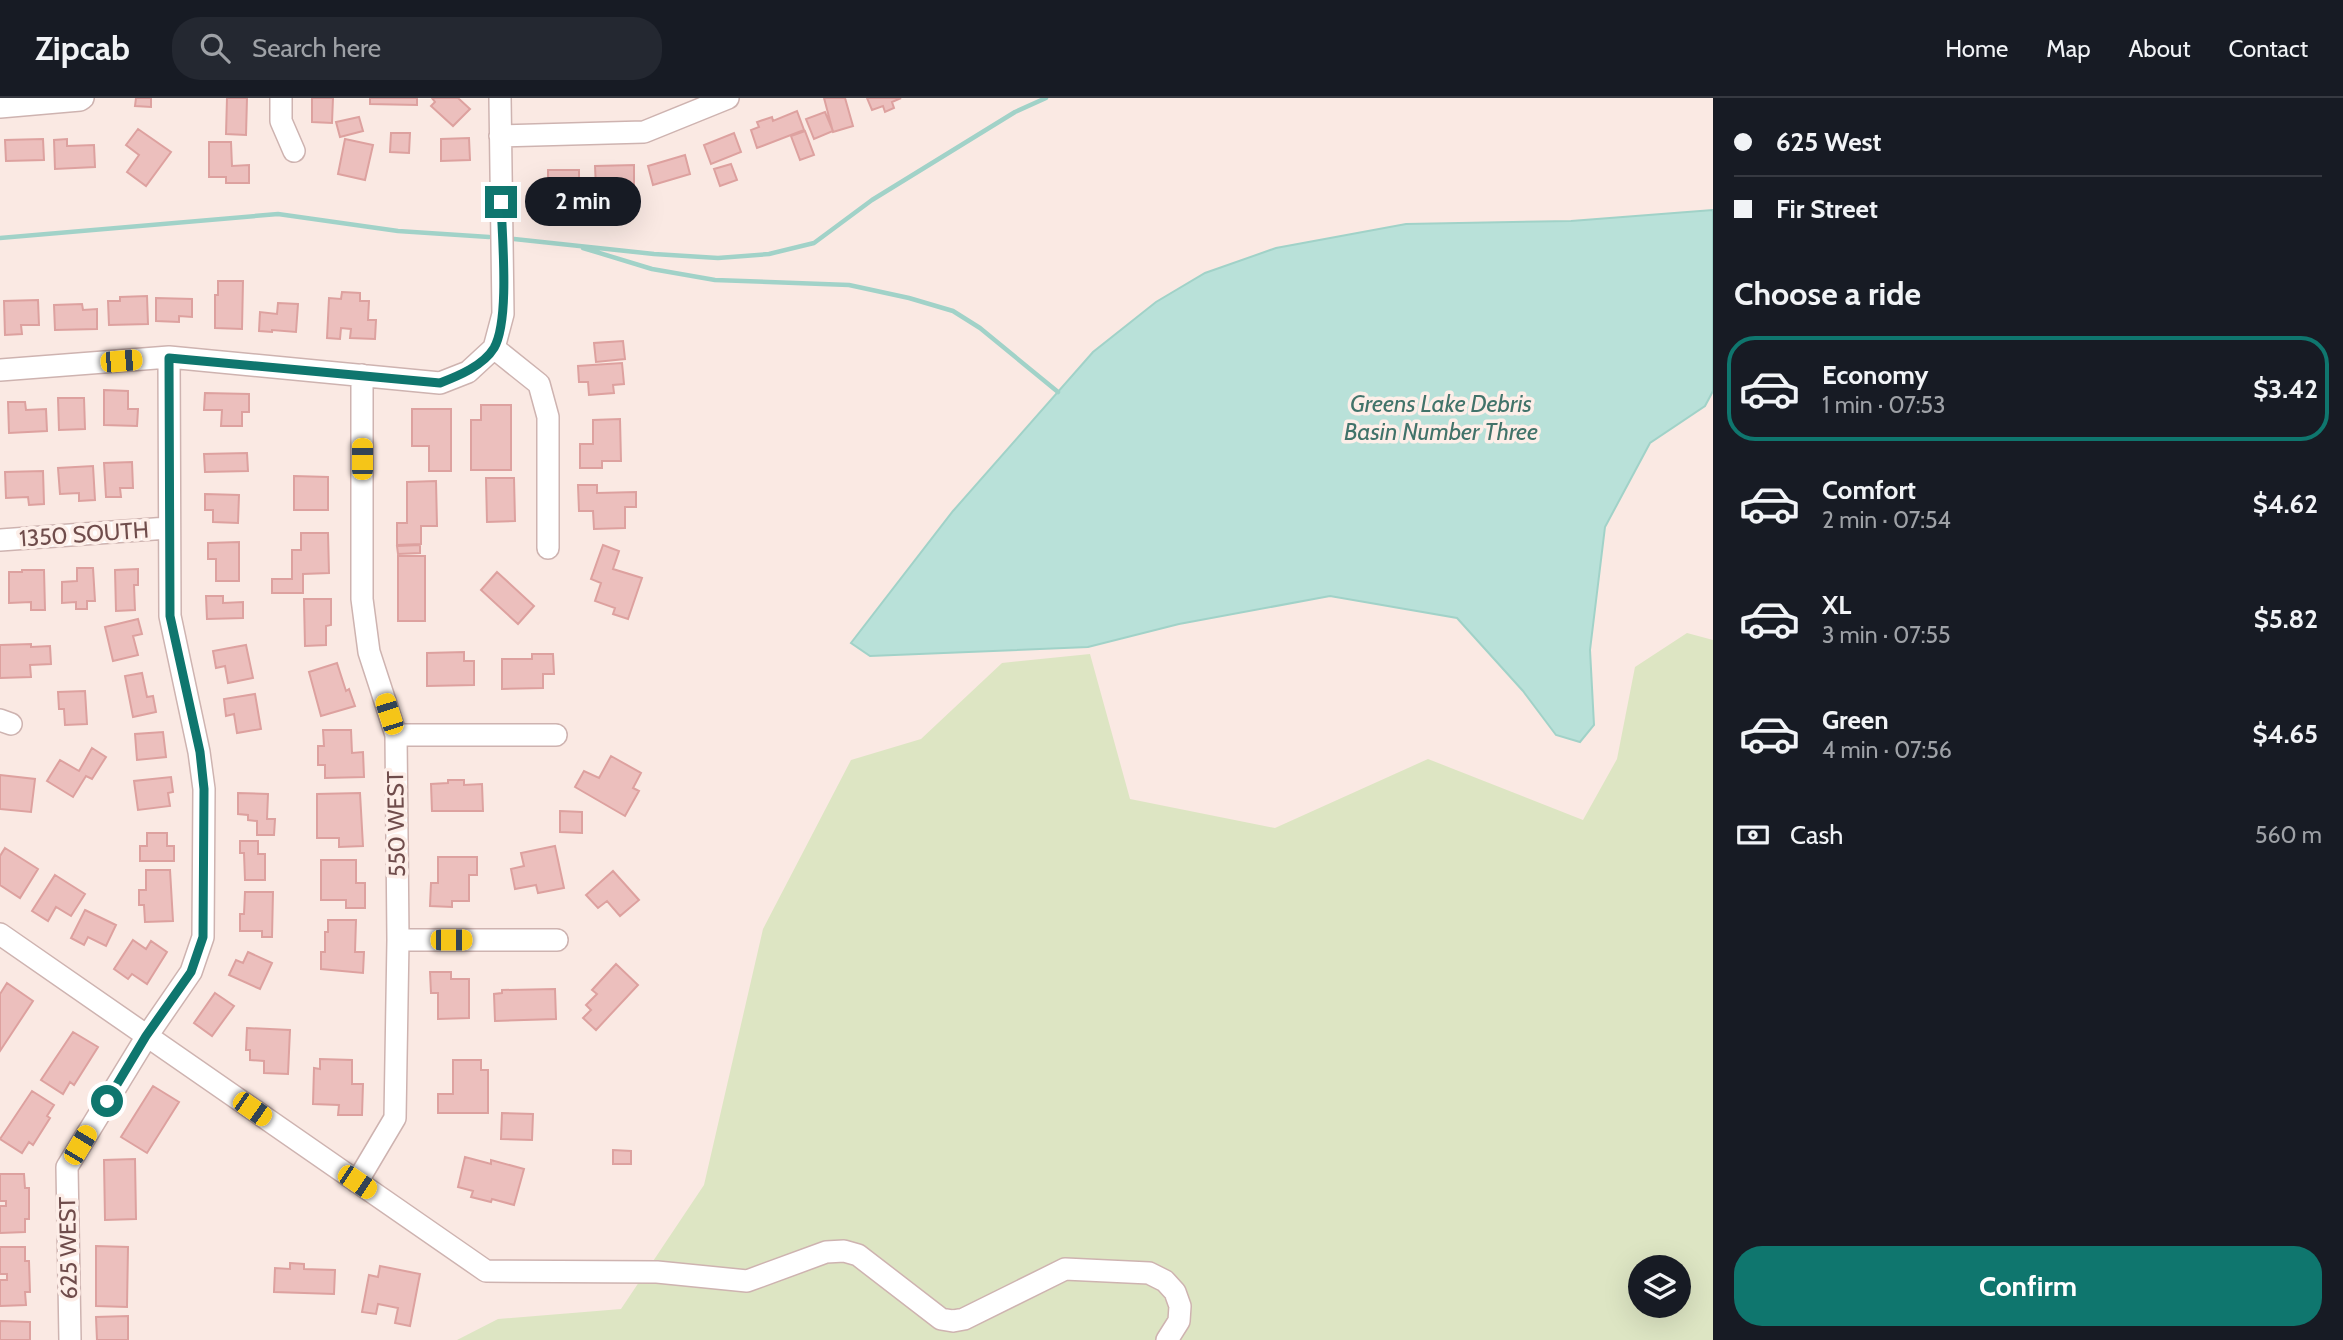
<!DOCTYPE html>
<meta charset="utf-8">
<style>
:root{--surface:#171b24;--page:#242831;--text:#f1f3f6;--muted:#9ea1a6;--line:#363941;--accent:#0f766e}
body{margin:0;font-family:Cabin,sans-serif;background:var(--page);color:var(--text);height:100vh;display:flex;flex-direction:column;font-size:26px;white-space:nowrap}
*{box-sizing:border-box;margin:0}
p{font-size:23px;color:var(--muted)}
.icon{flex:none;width:38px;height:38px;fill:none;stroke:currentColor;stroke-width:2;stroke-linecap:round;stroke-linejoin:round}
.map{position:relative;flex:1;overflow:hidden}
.panel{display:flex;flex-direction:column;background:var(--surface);width:630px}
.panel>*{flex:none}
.hud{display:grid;align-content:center;height:154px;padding:0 21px;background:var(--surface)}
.tools{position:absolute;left:1628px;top:1157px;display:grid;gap:14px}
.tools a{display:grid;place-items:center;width:63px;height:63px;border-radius:50%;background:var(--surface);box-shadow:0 7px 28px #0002;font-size:35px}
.end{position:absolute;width:32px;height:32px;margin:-16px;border:9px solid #0f766e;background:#fff;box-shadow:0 0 0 4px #fff}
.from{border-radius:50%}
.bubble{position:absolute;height:49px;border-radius:24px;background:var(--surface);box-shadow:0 7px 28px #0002;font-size:23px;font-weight:700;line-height:49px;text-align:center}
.car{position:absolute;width:21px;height:42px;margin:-21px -10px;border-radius:9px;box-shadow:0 0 5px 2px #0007;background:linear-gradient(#f5c518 24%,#345 0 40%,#f5c518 0 76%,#345 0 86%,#f5c518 0)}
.hud b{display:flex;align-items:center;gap:24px;height:66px;font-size:26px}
.hud b+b{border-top:2px solid var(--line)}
.hud i{width:18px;height:18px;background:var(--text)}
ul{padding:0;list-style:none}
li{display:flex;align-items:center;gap:21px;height:105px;margin:0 14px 10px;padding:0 7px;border:4px solid transparent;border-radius:28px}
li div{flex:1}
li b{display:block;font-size:26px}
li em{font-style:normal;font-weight:700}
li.current{border-color:var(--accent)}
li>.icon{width:63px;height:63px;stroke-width:1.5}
h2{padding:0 21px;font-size:32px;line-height:84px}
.pay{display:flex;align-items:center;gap:18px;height:77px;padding:0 21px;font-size:26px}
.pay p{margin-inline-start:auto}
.cta{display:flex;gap:14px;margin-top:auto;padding:14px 21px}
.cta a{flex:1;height:80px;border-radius:28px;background:var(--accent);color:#fff;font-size:28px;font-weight:700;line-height:80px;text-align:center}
header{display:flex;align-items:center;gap:42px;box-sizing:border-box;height:98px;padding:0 35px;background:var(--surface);border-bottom:2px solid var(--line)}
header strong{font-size:33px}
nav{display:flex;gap:38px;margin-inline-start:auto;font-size:24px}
.search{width:490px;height:63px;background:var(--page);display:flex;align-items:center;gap:18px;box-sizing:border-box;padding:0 24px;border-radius:28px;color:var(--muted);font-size:26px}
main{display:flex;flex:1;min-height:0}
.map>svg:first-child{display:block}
.green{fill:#dde5c3;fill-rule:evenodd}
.water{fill:#b9e1d9;stroke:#a1d2c8;stroke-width:2}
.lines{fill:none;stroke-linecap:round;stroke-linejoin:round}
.stream{stroke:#a1d2c8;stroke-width:4.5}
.building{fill:#ecbfbd;stroke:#dda19f;stroke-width:2}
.minor-casing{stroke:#ceb3b0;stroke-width:24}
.minor{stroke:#fff;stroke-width:21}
.route{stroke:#0f766e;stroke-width:9}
.labels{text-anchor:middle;stroke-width:7;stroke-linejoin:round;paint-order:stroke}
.street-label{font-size:23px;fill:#6f4c4b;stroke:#fdeee8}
.water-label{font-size:24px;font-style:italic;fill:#41736a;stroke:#fdeee8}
</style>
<header>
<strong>Zipcab</strong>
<div class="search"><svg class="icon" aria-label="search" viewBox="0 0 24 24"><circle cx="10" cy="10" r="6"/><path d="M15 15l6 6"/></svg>Search here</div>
<nav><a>Home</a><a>Map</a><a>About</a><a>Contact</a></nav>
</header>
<main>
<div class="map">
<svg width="1713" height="1242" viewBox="0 0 1713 1242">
<rect width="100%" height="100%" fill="#fae9e3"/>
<path class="green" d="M 1687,535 L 1713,542 L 1713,1242 L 457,1242 L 498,1221 L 621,1211 L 704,1087 L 763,831 L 851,662 L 921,641 L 1002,565 L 1090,556 L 1130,701 L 1275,730 L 1428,661 L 1583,722 L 1617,661 L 1635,569 ZM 1640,1169 L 1678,1169 L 1678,1208 L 1640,1208 Z"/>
<path class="water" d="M 1713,112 L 1713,293 L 1705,308 L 1650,345 L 1605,429 L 1590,552 L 1594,627 L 1580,644 L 1556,637 L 1523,593 L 1457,520 L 1330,498 L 1179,526 L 1088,549 L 870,558 L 851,545 L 953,413 L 1093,254 L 1156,204 L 1205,175 L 1276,150 L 1406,126 L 1571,123 Z"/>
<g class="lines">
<path class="stream" d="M 0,140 L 278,116 L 398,133 L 489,139
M 514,141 L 654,156 L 718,160 L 769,156 L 814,145 L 872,102 L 1015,14 L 1046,0
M 583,150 L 652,171 L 715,182 L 849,187 L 909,200 L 953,213 L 980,230 L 1058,294"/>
</g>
<path class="building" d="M 136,0 L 151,0 L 151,9 L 135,8 Z
M 227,0 L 247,0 L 246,37 L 226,36 Z
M 312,0 L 333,0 L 332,25 L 312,24 Z
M 370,0 L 417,0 L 417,7 L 370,6 Z
M 432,0 L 458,0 L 470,11 L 453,28 L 431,8 L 435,4 Z
M 824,0 L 845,0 L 853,28 L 833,34 Z
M 867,0 L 901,0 L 892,4 L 894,10 L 885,14 L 883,8 L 872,12 Z
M 797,13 L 804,32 L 757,50 L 751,32 L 759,29 L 757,24 L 772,19 L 773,23 Z
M 825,14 L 833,33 L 814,41 L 806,21 Z
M 359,19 L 363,33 L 340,39 L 336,24 Z
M 138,31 L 171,54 L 146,88 L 127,74 L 139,57 L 126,47 Z
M 805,33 L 814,57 L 800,62 L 791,38 Z
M 391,35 L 410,35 L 409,55 L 390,54 Z
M 734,35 L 741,54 L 711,66 L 704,47 Z
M 469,40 L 470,62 L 441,63 L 441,41 Z
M 43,41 L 44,62 L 6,63 L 5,42 Z
M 67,41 L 67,48 L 94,47 L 95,69 L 55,71 L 54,42 Z
M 345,41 L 373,47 L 365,82 L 338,76 Z
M 209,44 L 231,44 L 232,68 L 249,67 L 249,85 L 226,85 L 226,79 L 209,79 Z
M 685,57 L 690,76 L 653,87 L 648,68 Z
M 731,66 L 737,82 L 720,88 L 714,71 Z
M 634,67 L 634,89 L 596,90 L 595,68 Z
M 548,72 L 579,72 L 579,91 L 548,92 Z
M 218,183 L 243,183 L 242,231 L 215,230 L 215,197 L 218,197 Z
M 342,194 L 360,195 L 360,203 L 369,203 L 368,222 L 376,222 L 375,241 L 350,240 L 351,231 L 341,230 L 340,241 L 327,240 L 329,200 L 341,201 Z
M 147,198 L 148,226 L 109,227 L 108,203 L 120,203 L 120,199 Z
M 156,200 L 192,201 L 192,219 L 179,218 L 179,224 L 156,223 Z
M 38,202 L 39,227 L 21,227 L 22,236 L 5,237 L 4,203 Z
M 278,205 L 298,206 L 296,234 L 272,232 L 272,234 L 259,233 L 260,214 L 277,216 Z
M 82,206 L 83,212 L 97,211 L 97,231 L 55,232 L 54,207 Z
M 623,243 L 625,261 L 596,264 L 594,245 Z
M 622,265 L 624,286 L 613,287 L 614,295 L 589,297 L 588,284 L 579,284 L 578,268 Z
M 104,292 L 128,293 L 128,311 L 138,311 L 137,328 L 104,327 Z
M 205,295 L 249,296 L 249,314 L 242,314 L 242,328 L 221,328 L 222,312 L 204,312 Z
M 58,300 L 84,300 L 85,331 L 59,332 Z
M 8,304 L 25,304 L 26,312 L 46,311 L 47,333 L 9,335 Z
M 481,307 L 511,307 L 511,372 L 471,372 L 471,322 L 481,322 Z
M 412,311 L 451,311 L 451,373 L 429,373 L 429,348 L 412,348 Z
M 620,321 L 621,363 L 602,363 L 602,370 L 580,370 L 580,346 L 593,346 L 593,322 Z
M 247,355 L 248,373 L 205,374 L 204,356 Z
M 132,364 L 133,390 L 120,390 L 121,399 L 106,399 L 104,365 Z
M 93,368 L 95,402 L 79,403 L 79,395 L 60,396 L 58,370 Z
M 43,373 L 44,406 L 29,407 L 28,399 L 6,400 L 5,374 Z
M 294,378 L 328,379 L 328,412 L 294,412 Z
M 486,380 L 514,380 L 515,423 L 487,424 Z
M 436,383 L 437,428 L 421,428 L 421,446 L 397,447 L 397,425 L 407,425 L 407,384 Z
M 578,387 L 597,387 L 597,395 L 636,394 L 636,409 L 625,409 L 625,430 L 594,431 L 593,413 L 579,413 Z
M 205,396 L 239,397 L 238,425 L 213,424 L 213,412 L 205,412 Z
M 301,435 L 328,435 L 329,475 L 303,476 L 303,495 L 272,495 L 272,481 L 292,481 L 292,452 L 301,452 Z
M 239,444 L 239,483 L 216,483 L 216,461 L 208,461 L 208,445 Z
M 420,447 L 420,455 L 398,456 L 397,448 Z
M 603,447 L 619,453 L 613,471 L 642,480 L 628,521 L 613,516 L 615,510 L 595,503 L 601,485 L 591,481 Z
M 398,458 L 425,458 L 425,523 L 398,523 Z
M 77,470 L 93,470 L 95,503 L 87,503 L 87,511 L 76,511 L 76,504 L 62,505 L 62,484 L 77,483 Z
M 138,471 L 138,487 L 134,487 L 135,512 L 116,513 L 115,472 Z
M 22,472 L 44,472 L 45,512 L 31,512 L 31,504 L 9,505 L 9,474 L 22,474 Z
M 497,474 L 534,508 L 518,526 L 481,492 Z
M 206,498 L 223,498 L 223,505 L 243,504 L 243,520 L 207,521 Z
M 304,501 L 331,501 L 331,527 L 326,528 L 326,547 L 305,548 Z
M 138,521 L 142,536 L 133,538 L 138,557 L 113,563 L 105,529 Z
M 31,546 L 31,549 L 50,548 L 51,566 L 30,567 L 31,579 L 0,580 L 0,547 Z
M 246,547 L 253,580 L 228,585 L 225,568 L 216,570 L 213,553 Z
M 464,554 L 464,563 L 474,563 L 474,587 L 427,588 L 427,555 Z
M 532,556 L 553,556 L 554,576 L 543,576 L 543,590 L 502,591 L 502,561 L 532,561 Z
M 337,565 L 346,593 L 349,591 L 355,608 L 321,618 L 309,574 Z
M 142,575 L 147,599 L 153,598 L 156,614 L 133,619 L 125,578 Z
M 85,593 L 87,626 L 65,627 L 64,611 L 59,611 L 58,594 Z
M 255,596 L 261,631 L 237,635 L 234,616 L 226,618 L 224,601 Z
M 323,632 L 351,632 L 352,655 L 363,654 L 364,679 L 325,680 L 325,667 L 318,667 L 318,648 L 324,648 Z
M 163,634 L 166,659 L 137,662 L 135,636 Z
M 92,650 L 106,659 L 92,681 L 86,678 L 73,699 L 47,683 L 60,662 L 79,673 Z
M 611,658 L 641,675 L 633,690 L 639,693 L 625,718 L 575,689 L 584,673 L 599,680 Z
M 0,677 L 35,681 L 31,714 L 0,711 Z
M 171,679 L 173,694 L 168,695 L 170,708 L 138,712 L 134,683 Z
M 448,682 L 464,682 L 464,687 L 482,686 L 483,713 L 432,713 L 431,686 L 448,685 Z
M 238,695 L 268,696 L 267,721 L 275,721 L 274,737 L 257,737 L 257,723 L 248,722 L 248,717 L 238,716 Z
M 360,695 L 363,748 L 339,749 L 339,740 L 317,740 L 317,696 Z
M 560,713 L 582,714 L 582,735 L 560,734 Z
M 147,735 L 167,735 L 167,748 L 174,748 L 174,763 L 140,763 L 140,748 L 147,748 Z
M 240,743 L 258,743 L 258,756 L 265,756 L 265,782 L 245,782 L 244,755 L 240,755 Z
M 555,748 L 564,790 L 538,795 L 536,787 L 515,791 L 511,771 L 524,768 L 521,755 Z
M 5,750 L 38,771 L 20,800 L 0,787 L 0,758 Z
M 438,759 L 477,759 L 477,777 L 469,777 L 469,803 L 452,803 L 452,809 L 430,808 L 431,785 L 438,785 Z
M 321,762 L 356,762 L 356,785 L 365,785 L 365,810 L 346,810 L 346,802 L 321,802 Z
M 146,772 L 170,772 L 173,823 L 145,824 L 144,807 L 139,807 L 139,792 L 146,792 Z
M 613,773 L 639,802 L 620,818 L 607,803 L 598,810 L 586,797 Z
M 55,777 L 85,796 L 71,818 L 56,809 L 48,823 L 32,813 Z
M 245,794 L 273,794 L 272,839 L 262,839 L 262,833 L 240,833 L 240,816 L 244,816 Z
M 85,812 L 116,827 L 106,848 L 88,839 L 84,847 L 71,840 Z
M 328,822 L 356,822 L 355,854 L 364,854 L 363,875 L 321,871 L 321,854 L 325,854 L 325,834 L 328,834 Z
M 133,842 L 146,851 L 151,843 L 167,854 L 147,886 L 132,876 L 128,881 L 114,871 Z
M 248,854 L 272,865 L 260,891 L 229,877 L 236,862 L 243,865 Z
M 616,866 L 638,887 L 596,932 L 583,920 L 591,912 L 586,907 L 597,896 L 592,892 Z
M 430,874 L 451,874 L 451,881 L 469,881 L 469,920 L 438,921 L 438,895 L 431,895 Z
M 7,885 L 33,903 L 0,953 L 0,896 Z
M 555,891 L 556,921 L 495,923 L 494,896 L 502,895 L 502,892 Z
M 215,895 L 234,908 L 212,938 L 194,925 Z
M 247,930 L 290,932 L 288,976 L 264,975 L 264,963 L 250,962 L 250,952 L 246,952 Z
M 73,934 L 98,949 L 74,987 L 70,984 L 63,996 L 41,982 Z
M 320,961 L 352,962 L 352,986 L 363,986 L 362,1017 L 338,1017 L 339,1007 L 313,1006 L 314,970 L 320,971 Z
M 453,962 L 481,962 L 481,972 L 488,972 L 488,1015 L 438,1015 L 438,996 L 453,996 Z
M 153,988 L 179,1004 L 147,1055 L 121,1039 Z
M 32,993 L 54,1007 L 47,1018 L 50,1020 L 33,1047 L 29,1044 L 22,1055 L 0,1041 Z
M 502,1015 L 533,1016 L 532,1042 L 501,1041 Z
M 613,1052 L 631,1053 L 631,1066 L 613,1066 Z
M 465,1059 L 491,1066 L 491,1062 L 524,1071 L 514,1107 L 492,1101 L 491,1104 L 471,1099 L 473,1093 L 458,1089 Z
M 135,1061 L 136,1121 L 105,1122 L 104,1062 Z
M 0,1076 L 24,1076 L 25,1090 L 29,1090 L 29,1121 L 25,1121 L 25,1134 L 0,1135 L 0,1108 L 6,1108 L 6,1103 L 0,1103 Z
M 96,1148 L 128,1149 L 127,1209 L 96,1208 Z
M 0,1149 L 25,1149 L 25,1163 L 29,1163 L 30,1194 L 25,1194 L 26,1207 L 0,1208 L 0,1182 L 7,1182 L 7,1176 L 0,1176 Z
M 290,1165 L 304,1166 L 304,1171 L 335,1172 L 334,1196 L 274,1194 L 275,1170 L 290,1171 Z
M 380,1168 L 420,1176 L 410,1228 L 395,1225 L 398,1210 L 378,1206 L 376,1216 L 362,1214 L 369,1177 L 378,1179 Z
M 128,1218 L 128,1242 L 97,1242 L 96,1219 Z
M 0,1223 L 30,1224 L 30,1242 L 0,1242 Z"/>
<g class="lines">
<defs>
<path id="minor" d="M 281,0 L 281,23 L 294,53
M 0,9 L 80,2 L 83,0
M 500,38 L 644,34 L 728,0
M 494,250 L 503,216 L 500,0
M 494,250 L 539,286 L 548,319 L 548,450
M 0,272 L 169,259 L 440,285 L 468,274 L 494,250
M 0,442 L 168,430
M 0,622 L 11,626
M 396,637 L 556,637
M 0,836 L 486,1173 L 657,1174 L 747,1183 L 826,1154 L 844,1153 L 858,1157 L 941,1221 L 953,1223 L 964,1221 L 1065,1171 L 1149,1175 L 1165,1183 L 1175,1194 L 1180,1208 L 1179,1223 L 1167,1242
M 398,842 L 557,842
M 357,1084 L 395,1020 L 398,842 L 396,637 L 369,554 L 362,501 L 362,277
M 70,1242 L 67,1069 L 147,938 L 191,874 L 203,839 L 204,691 L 199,654 L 170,518 L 169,259"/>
</defs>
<use href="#minor" class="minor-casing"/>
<use href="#minor" class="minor"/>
</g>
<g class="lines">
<path class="route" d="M 107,1003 L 146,938 L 191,874 L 203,839 L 204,691 L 200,654 L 170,518 L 169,260 L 440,285 C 458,278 483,268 494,250 C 510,222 502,139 501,104"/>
</g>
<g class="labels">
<g class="street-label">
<text transform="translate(84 436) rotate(-4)" y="8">1350 SOUTH</text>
<text transform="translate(396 726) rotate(-91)" y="8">550 WEST</text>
<text transform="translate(68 1150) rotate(-91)" y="8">625 WEST</text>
</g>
<g class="water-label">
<text x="1441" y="314">Greens Lake Debris<tspan x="1441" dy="28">Basin Number Three</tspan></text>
</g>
</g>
</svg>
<div class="tools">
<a><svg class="icon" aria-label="layers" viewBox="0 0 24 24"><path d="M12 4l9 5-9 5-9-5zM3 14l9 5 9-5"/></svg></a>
</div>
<i class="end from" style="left:107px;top:1003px"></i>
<i class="end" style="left:501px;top:104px"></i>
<div class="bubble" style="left:525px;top:79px;width:116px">2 min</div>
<i class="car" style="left:121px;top:263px;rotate:85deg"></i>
<i class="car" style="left:362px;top:361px;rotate:0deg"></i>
<i class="car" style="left:389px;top:616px;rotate:342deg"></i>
<i class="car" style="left:451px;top:842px;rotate:90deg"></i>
<i class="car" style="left:252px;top:1011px;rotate:125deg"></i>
<i class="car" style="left:80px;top:1047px;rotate:31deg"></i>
<i class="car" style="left:357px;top:1084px;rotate:124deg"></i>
</div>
<section class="panel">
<div class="hud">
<b><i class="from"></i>625 West</b>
<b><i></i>Fir Street</b>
</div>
<h2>Choose a ride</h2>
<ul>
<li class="current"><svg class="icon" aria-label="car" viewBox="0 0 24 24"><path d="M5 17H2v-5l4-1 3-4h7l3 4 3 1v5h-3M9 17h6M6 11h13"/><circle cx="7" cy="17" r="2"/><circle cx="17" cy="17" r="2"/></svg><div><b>Economy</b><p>1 min · 07:53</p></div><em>$3.42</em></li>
<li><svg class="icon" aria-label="car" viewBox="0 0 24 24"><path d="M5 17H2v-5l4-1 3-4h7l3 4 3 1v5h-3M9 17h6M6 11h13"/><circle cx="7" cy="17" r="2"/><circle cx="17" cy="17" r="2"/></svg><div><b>Comfort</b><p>2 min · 07:54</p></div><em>$4.62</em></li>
<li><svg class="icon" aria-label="car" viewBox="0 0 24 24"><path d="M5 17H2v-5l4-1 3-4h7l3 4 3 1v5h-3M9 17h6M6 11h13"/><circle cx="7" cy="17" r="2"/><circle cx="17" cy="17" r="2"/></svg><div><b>XL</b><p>3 min · 07:55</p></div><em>$5.82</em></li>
<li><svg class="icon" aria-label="car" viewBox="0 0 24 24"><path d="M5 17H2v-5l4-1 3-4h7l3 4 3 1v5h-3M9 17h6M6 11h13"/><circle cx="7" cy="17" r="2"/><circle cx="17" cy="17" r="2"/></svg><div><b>Green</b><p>4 min · 07:56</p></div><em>$4.65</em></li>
</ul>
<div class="pay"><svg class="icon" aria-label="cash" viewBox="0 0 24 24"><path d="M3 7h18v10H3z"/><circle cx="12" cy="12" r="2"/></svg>Cash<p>560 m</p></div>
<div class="cta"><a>Confirm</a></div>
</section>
</main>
